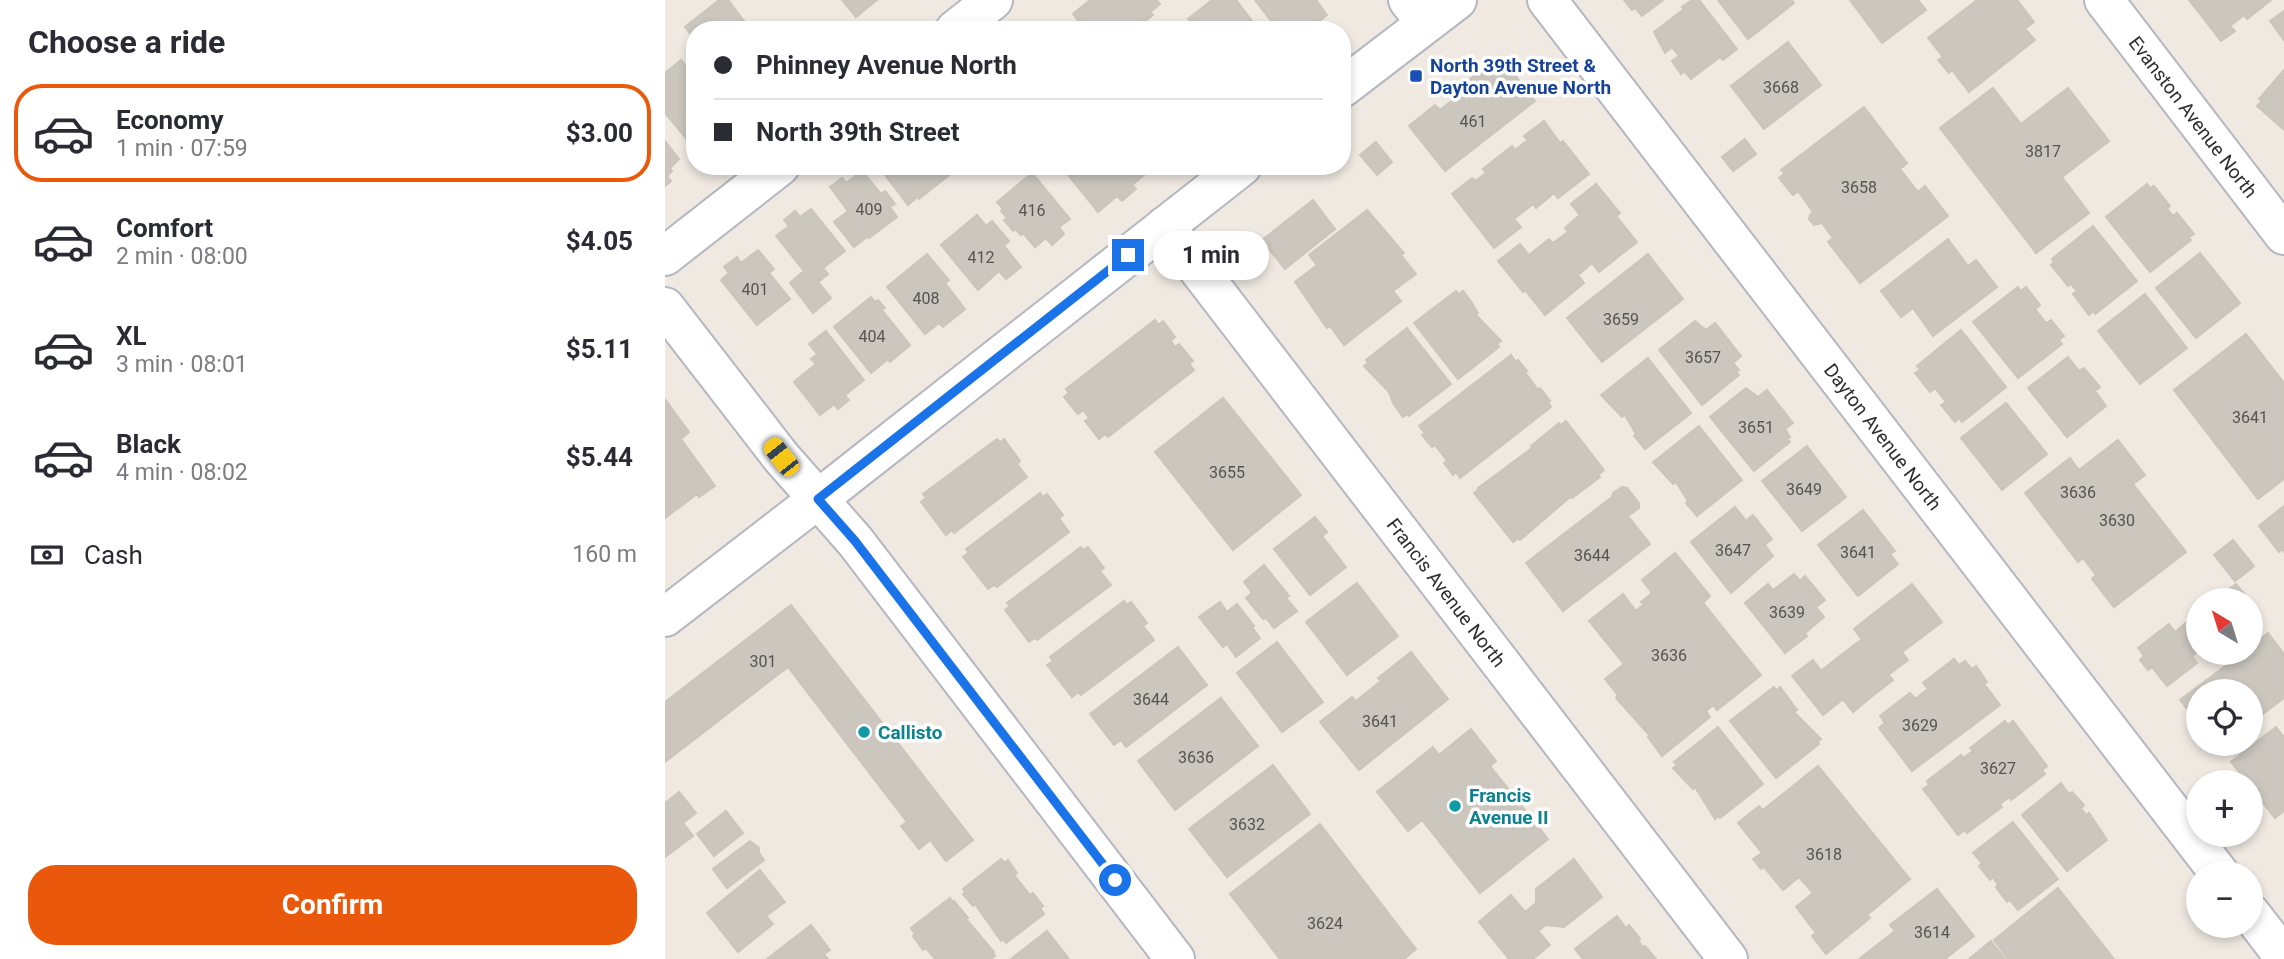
<!DOCTYPE html>
<meta charset="utf-8">
<style>
:root{--surface:#fff;--page:#f2f2f3;--text:#2b2b33;--muted:#7c7c81;--line:#e1e1e2;--accent:#ea580c}
body{margin:0;font-family:Roboto,sans-serif;background:var(--page);color:var(--text);height:100vh;display:flex;flex-direction:column;font-size:26px;white-space:nowrap}
*{box-sizing:border-box;margin:0}
p{font-size:23px;color:var(--muted)}
.icon{flex:none;width:38px;height:38px;fill:none;stroke:currentColor;stroke-width:2;stroke-linecap:round;stroke-linejoin:round}
.map{position:relative;flex:1;overflow:hidden}
.details{display:flex;flex-direction:column;background:var(--surface);width:665px}
.details>*{flex:none}
.top-card{position:absolute;left:21px;top:21px;width:665px;height:154px;border-radius:28px;box-shadow:0 4px 10px #0003;display:grid;align-content:center;height:154px;padding:0 28px;background:var(--surface)}
.needle{width:46px;rotate:322deg}
.tools{position:absolute;left:1521px;top:588px;display:grid;gap:14px}
.tools a{display:grid;place-items:center;width:77px;height:77px;border-radius:50%;background:var(--surface);box-shadow:0 4px 10px #0003;font-size:35px}
.end{position:absolute;width:32px;height:32px;margin:-16px;border:9px solid #1a73e8;background:#fff;box-shadow:0 0 0 4px #fff}
.from{border-radius:50%}
.bubble{position:absolute;height:49px;border-radius:24px;background:var(--surface);box-shadow:0 4px 10px #0003;font-size:23px;font-weight:700;line-height:49px;text-align:center}
.car{position:absolute;width:21px;height:42px;margin:-21px -10px;border-radius:9px;box-shadow:0 0 5px 2px #0007;background:linear-gradient(#f5c518 24%,#345 0 40%,#f5c518 0 76%,#345 0 86%,#f5c518 0)}
.top-card b{display:flex;align-items:center;gap:24px;height:66px;font-size:26px}
.top-card b+b{border-top:2px solid var(--line)}
.top-card i{width:18px;height:18px;background:var(--text)}
ul{padding:0;list-style:none}
li{display:flex;align-items:center;gap:21px;height:98px;margin:0 14px 10px;padding:0 14px;border:4px solid transparent;border-radius:28px}
li div{flex:1}
li b{display:block;font-size:26px}
li em{font-style:normal;font-weight:700}
li.current{border-color:var(--accent)}
li>.icon{width:63px;height:63px;stroke-width:1.5}
h2{padding:0 28px;font-size:32px;line-height:84px}
.pay{display:flex;align-items:center;gap:18px;height:77px;padding:0 28px;font-size:26px}
.pay p{margin-inline-start:auto}
.button{display:flex;gap:14px;margin-top:auto;padding:14px 28px}
.button a{flex:1;height:80px;border-radius:28px;background:var(--accent);color:#fff;font-size:28px;font-weight:700;line-height:80px;text-align:center}
main{display:flex;flex:1;min-height:0}
.map>svg:first-child{display:block}
.building{fill:#cbc7bf;stroke:#cbc5ba;stroke-width:2}
.lines{fill:none;stroke-linecap:round;stroke-linejoin:round}
.street-casing{stroke:#b4b7c1;stroke-width:42}
.secondary-casing{stroke:#b4b7c1;stroke-width:42}
.street{stroke:#fff;stroke-width:38}
.secondary{stroke:#fff;stroke-width:38}
.route{stroke:#1a73e8;stroke-width:9}
.transit-dot{fill:#1a4fb4;stroke:#fff;stroke-width:2.5}
.culture-dot{fill:#0f9aa8;stroke:#fff;stroke-width:2.5}
.labels{text-anchor:middle;stroke-width:7;stroke-linejoin:round;paint-order:stroke}
.number-label{font-size:16px;fill:#555452}
.transit-label{font-size:19px;font-weight:bold;fill:#164399;stroke:#fff;text-anchor:start}
.street-label{font-size:19px;fill:#2e2e2e;stroke:#fff}
.culture-label{font-size:19px;font-weight:bold;fill:#0d838f;stroke:#fff;text-anchor:start}
</style>
<main>
<section class="details">
<h2>Choose a ride</h2>
<ul>
<li class="current"><svg class="icon" aria-label="car" viewBox="0 0 24 24"><path d="M5 17H2v-5l4-1 3-4h7l3 4 3 1v5h-3M9 17h6M6 11h13"/><circle cx="7" cy="17" r="2"/><circle cx="17" cy="17" r="2"/></svg><div><b>Economy</b><p>1 min · 07:59</p></div><em>$3.00</em></li>
<li><svg class="icon" aria-label="car" viewBox="0 0 24 24"><path d="M5 17H2v-5l4-1 3-4h7l3 4 3 1v5h-3M9 17h6M6 11h13"/><circle cx="7" cy="17" r="2"/><circle cx="17" cy="17" r="2"/></svg><div><b>Comfort</b><p>2 min · 08:00</p></div><em>$4.05</em></li>
<li><svg class="icon" aria-label="car" viewBox="0 0 24 24"><path d="M5 17H2v-5l4-1 3-4h7l3 4 3 1v5h-3M9 17h6M6 11h13"/><circle cx="7" cy="17" r="2"/><circle cx="17" cy="17" r="2"/></svg><div><b>XL</b><p>3 min · 08:01</p></div><em>$5.11</em></li>
<li><svg class="icon" aria-label="car" viewBox="0 0 24 24"><path d="M5 17H2v-5l4-1 3-4h7l3 4 3 1v5h-3M9 17h6M6 11h13"/><circle cx="7" cy="17" r="2"/><circle cx="17" cy="17" r="2"/></svg><div><b>Black</b><p>4 min · 08:02</p></div><em>$5.44</em></li>
</ul>
<div class="pay"><svg class="icon" aria-label="cash" viewBox="0 0 24 24"><path d="M3 7h18v10H3z"/><circle cx="12" cy="12" r="2"/></svg>Cash<p>160 m</p></div>
<div class="button"><a>Confirm</a></div>
</section>
<div class="map">
<svg width="1619" height="959" viewBox="0 0 1619 959">
<rect width="100%" height="100%" fill="#efe9e1"/>
<path class="building" d="M 54,0 L 63,0 L 86,30 L 30,30 L 30,39 L 20,27 Z
M 177,0 L 212,0 L 191,17 Z
M 425,0 L 492,0 L 495,4 L 485,12 L 488,15 L 469,30 L 420,30 L 408,14 Z
M 547,0 L 571,0 L 594,30 L 531,30 L 523,19 Z
M 590,0 L 651,0 L 662,15 L 643,30 L 613,30 Z
M 959,0 L 998,0 L 977,16 L 970,8 L 967,10 Z
M 1027,0 L 1034,0 L 1072,49 L 1058,60 L 1055,57 L 1026,79 L 1019,71 L 1016,74 L 1007,61 L 1014,56 L 1007,47 L 1000,53 L 989,32 L 1019,9 L 1017,7 Z
M 1053,0 L 1127,0 L 1129,3 L 1083,39 Z
M 1185,0 L 1253,0 L 1261,10 L 1217,43 Z
M 1312,0 L 1352,0 L 1369,22 L 1360,29 L 1370,40 L 1304,92 L 1287,70 L 1284,73 L 1273,60 L 1278,57 L 1263,38 Z
M 1524,0 L 1606,0 L 1582,19 L 1579,15 L 1565,26 L 1570,31 L 1556,41 Z
M 1619,11 L 1619,40 L 1605,21 Z
M 1123,42 L 1156,85 L 1099,129 L 1066,86 Z
M 835,56 L 870,101 L 780,171 L 744,126 L 770,105 L 775,110 L 808,84 L 805,79 Z
M 16,60 L 30,77 L 30,149 L 0,113 L 0,73 Z
M 1619,70 L 1619,130 L 1592,106 L 1597,101 L 1594,99 Z
M 1328,88 L 1356,124 L 1403,88 L 1444,141 L 1397,177 L 1424,213 L 1371,253 L 1275,128 Z
M 1199,107 L 1242,163 L 1235,169 L 1253,192 L 1260,186 L 1283,216 L 1195,283 L 1163,242 L 1168,238 L 1157,223 L 1149,225 L 1144,219 L 1145,215 L 1148,212 L 1133,191 L 1128,195 L 1114,178 L 1120,173 L 1116,170 Z
M 879,121 L 895,143 L 898,141 L 924,174 L 893,198 L 889,193 L 871,208 L 868,204 L 849,219 L 856,227 L 829,248 L 787,194 L 807,178 L 810,181 L 821,173 L 818,169 L 847,146 L 850,150 L 863,140 L 859,136 Z
M 1080,139 L 1091,154 L 1068,171 L 1057,157 Z
M 0,141 L 14,159 L 5,168 L 7,171 L 2,176 L 6,181 L 0,186 Z
M 711,142 L 727,162 L 712,175 L 695,155 Z
M 213,166 L 284,166 L 288,172 L 254,199 L 252,197 L 243,205 Z
M 396,166 L 490,166 L 467,185 L 471,189 L 457,201 L 452,196 L 433,212 Z
M 197,171 L 216,194 L 220,191 L 230,204 L 225,207 L 232,217 L 204,238 L 203,236 L 189,247 L 169,222 L 183,211 L 165,187 L 177,178 L 181,183 Z
M 367,173 L 405,219 L 394,227 L 399,234 L 387,245 L 381,238 L 370,247 L 358,233 L 356,235 L 350,229 L 348,231 L 339,220 L 342,218 L 336,211 L 338,209 L 332,202 Z
M 931,184 L 955,213 L 951,216 L 972,242 L 934,272 L 927,263 L 913,275 L 919,283 L 880,315 L 860,290 L 858,292 L 833,261 L 855,244 L 864,255 L 884,239 L 888,243 L 903,232 L 900,228 L 915,215 L 906,204 Z
M 1482,184 L 1485,188 L 1489,186 L 1505,206 L 1502,209 L 1508,216 L 1512,213 L 1529,234 L 1524,237 L 1526,240 L 1485,272 L 1441,217 Z
M 648,200 L 670,229 L 620,269 L 597,240 Z
M 146,209 L 180,251 L 158,268 L 163,274 L 153,282 L 166,298 L 148,313 L 125,283 L 139,271 L 111,236 L 124,226 L 119,220 L 130,211 L 135,217 Z
M 702,210 L 739,253 L 736,255 L 751,274 L 728,291 L 736,301 L 679,345 L 665,326 L 662,328 L 630,282 L 652,265 L 644,255 Z
M 312,215 L 321,226 L 327,221 L 344,241 L 339,246 L 356,267 L 341,279 L 334,271 L 313,290 L 276,245 Z
M 1428,226 L 1472,281 L 1430,314 L 1429,311 L 1424,315 L 1408,294 L 1412,291 L 1406,284 L 1403,286 L 1386,265 L 1389,262 L 1387,259 Z
M 1283,239 L 1303,266 L 1311,260 L 1332,287 L 1268,336 L 1248,308 L 1236,317 L 1216,291 Z
M 93,250 L 109,269 L 104,273 L 125,299 L 92,325 L 56,280 L 64,273 L 59,267 L 72,257 L 76,263 Z
M 1535,253 L 1575,303 L 1531,338 L 1491,288 Z
M 262,254 L 284,280 L 280,283 L 300,309 L 278,327 L 274,323 L 260,334 L 222,287 Z
M 983,254 L 1018,299 L 937,362 L 902,318 Z
M 1353,287 L 1356,291 L 1361,287 L 1375,305 L 1370,309 L 1381,323 L 1386,320 L 1399,336 L 1394,340 L 1397,344 L 1353,378 L 1308,322 Z
M 791,291 L 794,294 L 798,291 L 807,303 L 813,313 L 811,315 L 836,341 L 832,344 L 834,347 L 793,379 L 749,323 Z
M 1480,294 L 1522,348 L 1475,384 L 1433,331 Z
M 206,297 L 210,302 L 213,300 L 220,308 L 217,310 L 245,345 L 225,362 L 223,359 L 206,373 L 169,327 Z
M 490,320 L 494,325 L 498,321 L 510,337 L 506,341 L 510,347 L 514,344 L 528,361 L 524,364 L 529,370 L 443,437 L 440,434 L 434,439 L 420,421 L 424,418 L 418,410 L 413,414 L 399,397 L 404,393 L 401,389 Z
M 1030,321 L 1041,330 L 1050,323 L 1076,356 L 1068,363 L 1074,370 L 1071,372 L 1074,375 L 1037,405 L 994,350 Z
M 742,328 L 786,384 L 744,416 L 742,414 L 738,417 L 728,403 L 724,392 L 699,366 L 703,363 L 701,360 Z
M 1296,330 L 1341,387 L 1297,422 L 1294,418 L 1290,422 L 1276,405 L 1281,402 L 1270,388 L 1265,392 L 1250,373 L 1255,370 L 1252,366 Z
M 161,331 L 199,380 L 180,395 L 184,400 L 173,409 L 169,404 L 155,415 L 129,382 L 151,364 L 146,359 L 152,354 L 144,344 Z
M 1581,334 L 1619,383 L 1619,479 L 1593,499 L 1509,390 Z
M 846,355 L 851,362 L 853,360 L 862,371 L 860,372 L 873,390 L 875,388 L 885,401 L 883,402 L 886,407 L 795,478 L 791,472 L 788,475 L 779,463 L 782,461 L 770,445 L 767,447 L 757,435 L 760,433 L 754,426 Z
M 1403,357 L 1414,371 L 1419,368 L 1435,387 L 1430,391 L 1441,406 L 1402,437 L 1363,388 Z
M 983,358 L 1026,413 L 980,449 L 969,436 L 971,434 L 960,415 L 957,417 L 936,395 Z
M 1081,388 L 1093,397 L 1102,390 L 1128,423 L 1120,429 L 1125,437 L 1122,439 L 1125,442 L 1089,471 L 1045,417 Z
M 558,398 L 636,495 L 568,550 L 490,452 Z
M 0,399 L 24,432 L 16,439 L 50,486 L 34,497 L 32,494 L 0,518 Z
M 1341,403 L 1382,454 L 1337,490 L 1296,438 Z
M 901,421 L 939,470 L 933,475 L 935,477 L 907,498 L 905,497 L 855,540 L 854,538 L 848,542 L 809,493 L 814,489 L 813,488 L 867,448 L 866,446 L 894,423 L 896,425 Z
M 1034,426 L 1077,480 L 1032,516 L 1021,503 L 1023,501 L 1011,482 L 1008,484 L 988,462 Z
M 332,439 L 335,442 L 339,439 L 355,461 L 352,464 L 362,477 L 289,533 L 287,530 L 281,535 L 256,502 L 261,498 L 258,494 Z
M 1453,440 L 1480,475 L 1468,484 L 1521,552 L 1449,607 L 1427,579 L 1431,575 L 1418,558 L 1413,562 L 1360,493 L 1405,458 L 1414,470 Z
M 1142,446 L 1181,497 L 1137,531 L 1097,481 Z
M 957,487 L 962,488 L 974,503 L 974,508 L 963,516 L 985,544 L 898,611 L 861,563 L 947,497 L 948,493 Z
M 375,493 L 378,497 L 382,494 L 398,515 L 394,518 L 404,532 L 332,587 L 329,585 L 323,589 L 298,557 L 304,552 L 301,549 Z
M 1619,506 L 1619,552 L 1617,549 L 1614,552 L 1594,526 Z
M 1070,507 L 1081,521 L 1088,515 L 1107,539 L 1100,545 L 1108,556 L 1066,593 L 1026,542 Z
M 1198,510 L 1230,551 L 1225,554 L 1233,564 L 1193,596 L 1153,545 Z
M 650,517 L 662,532 L 657,536 L 681,567 L 645,595 L 609,549 Z
M 1568,540 L 1589,566 L 1570,581 L 1549,555 Z
M 416,547 L 418,550 L 423,547 L 439,568 L 435,571 L 446,585 L 372,640 L 370,638 L 364,642 L 340,610 L 345,606 L 342,603 Z
M 1010,553 L 1045,596 L 1038,603 L 1096,675 L 1052,710 L 1048,705 L 1041,711 L 1045,717 L 997,756 L 983,737 L 985,736 L 951,698 L 953,695 L 940,679 L 959,664 L 924,621 L 958,594 L 971,611 L 979,604 L 976,602 L 987,593 L 977,580 Z
M 599,565 L 624,596 L 621,598 L 632,611 L 609,628 L 601,618 L 598,619 L 581,598 L 587,593 L 579,582 Z
M 1129,574 L 1135,581 L 1140,576 L 1160,600 L 1151,607 L 1159,617 L 1140,633 L 1142,636 L 1120,653 L 1080,603 L 1103,584 L 1108,590 Z
M 692,583 L 733,636 L 682,675 L 641,622 Z
M 1247,584 L 1263,604 L 1223,634 L 1208,614 Z
M 1571,584 L 1584,600 L 1542,600 L 1549,594 L 1552,598 Z
M 459,601 L 462,605 L 466,602 L 482,623 L 478,626 L 489,640 L 416,695 L 413,692 L 407,697 L 382,665 L 388,661 L 385,657 Z
M 555,602 L 562,612 L 572,604 L 589,626 L 587,627 L 595,638 L 571,657 L 562,644 L 558,647 L 534,617 Z
M 1586,603 L 1594,614 L 1586,621 Z
M 1263,604 L 1277,622 L 1237,652 L 1223,634 Z
M 126,605 L 308,840 L 281,861 L 265,840 L 254,849 L 236,826 L 242,822 L 123,667 L 0,762 L 0,702 Z
M 1208,614 L 1243,660 L 1223,675 L 1189,629 Z
M 1522,622 L 1533,636 L 1533,651 L 1527,656 L 1532,663 L 1502,686 L 1487,667 L 1483,670 L 1475,660 L 1479,656 L 1473,648 L 1504,624 L 1510,632 Z
M 1603,633 L 1619,654 L 1619,698 L 1586,723 L 1586,691 L 1533,691 L 1533,723 L 1515,700 L 1578,653 L 1586,653 L 1586,647 Z
M 1196,640 L 1228,680 L 1206,697 L 1175,656 Z
M 612,642 L 658,702 L 617,732 L 572,673 Z
M 513,647 L 542,685 L 461,747 L 456,740 L 449,745 L 425,714 Z
M 746,652 L 783,699 L 694,770 L 655,722 L 687,697 L 691,701 L 716,681 L 713,678 Z
M 1175,656 L 1206,697 L 1188,712 L 1156,671 Z
M 1289,659 L 1294,665 L 1300,661 L 1307,669 L 1311,666 L 1322,682 L 1319,684 L 1335,705 L 1247,771 L 1214,728 L 1220,723 L 1215,716 L 1245,693 L 1250,699 L 1263,689 L 1258,683 Z
M 1148,660 L 1178,699 L 1158,715 L 1127,676 Z
M 1109,687 L 1111,690 L 1115,687 L 1132,710 L 1129,712 L 1156,739 L 1153,742 L 1154,744 L 1111,778 L 1065,721 Z
M 556,698 L 593,746 L 510,810 L 473,761 Z
M 1340,721 L 1343,725 L 1348,721 L 1382,766 L 1377,770 L 1380,774 L 1346,800 L 1344,797 L 1335,804 L 1337,807 L 1302,833 L 1300,830 L 1293,835 L 1258,789 L 1264,785 L 1262,781 L 1296,755 L 1298,758 L 1308,751 L 1305,748 Z
M 1053,727 L 1098,784 L 1055,818 L 1054,816 L 1050,819 L 1030,787 L 1028,789 L 1008,768 L 1012,765 L 1009,762 Z
M 1611,727 L 1619,737 L 1619,811 L 1610,818 L 1598,803 L 1596,805 L 1586,793 L 1586,782 L 1576,782 L 1580,779 L 1566,762 Z
M 806,729 L 831,761 L 825,766 L 883,839 L 815,893 L 757,820 L 743,831 L 712,792 L 768,747 L 774,755 Z
M 1549,744 L 1567,744 L 1555,752 Z
M 608,765 L 645,814 L 562,877 L 524,829 Z
M 1153,766 L 1245,879 L 1202,915 L 1205,918 L 1161,954 L 1147,936 L 1151,933 L 1131,907 L 1148,893 L 1134,877 L 1118,890 L 1099,867 L 1096,869 L 1088,859 L 1097,853 L 1073,823 L 1094,806 L 1098,810 Z
M 1396,783 L 1404,794 L 1407,792 L 1419,805 L 1416,808 L 1421,815 L 1424,813 L 1442,840 L 1402,871 L 1357,815 Z
M 14,792 L 31,813 L 18,823 L 28,836 L 0,857 L 0,803 Z
M 61,811 L 78,833 L 49,856 L 32,834 Z
M 1348,822 L 1393,879 L 1353,910 L 1345,900 L 1342,902 L 1331,887 L 1333,885 L 1328,877 L 1325,880 L 1314,866 L 1317,863 L 1308,853 Z
M 655,824 L 751,949 L 739,959 L 615,959 L 565,894 Z
M 85,841 L 94,848 L 94,853 L 99,860 L 62,888 L 48,869 Z
M 336,859 L 340,863 L 343,860 L 352,873 L 349,875 L 365,895 L 368,893 L 378,906 L 375,908 L 379,914 L 341,943 L 338,939 L 336,941 L 310,904 L 308,906 L 298,894 L 300,892 L 298,889 Z
M 909,859 L 937,897 L 899,927 L 881,925 L 873,931 L 885,945 L 868,959 L 844,959 L 814,922 L 846,895 L 860,912 L 871,903 L 871,889 Z
M 95,870 L 120,902 L 101,916 L 108,924 L 73,952 L 42,913 Z
M 1393,888 L 1449,959 L 1343,959 L 1329,940 Z
M 1272,889 L 1309,936 L 1280,959 L 1194,959 L 1230,931 L 1225,925 Z
M 285,898 L 288,902 L 289,901 L 303,918 L 301,919 L 329,952 L 327,953 L 330,956 L 326,959 L 270,959 L 261,948 L 258,950 L 248,936 L 250,934 L 246,928 Z
M 952,916 L 961,928 L 964,925 L 975,939 L 973,941 L 978,947 L 980,946 L 991,959 L 918,959 L 910,949 Z
M 146,925 L 165,950 L 159,954 L 163,959 L 102,959 Z
M 382,931 L 404,959 L 346,959 Z
M 1326,941 L 1340,959 L 1304,959 Z"/>
<g class="lines">
<defs>
<g id="street">
<path d="M 743,0 L 761,23"/>
<path id="s1" d="M 882,0 L 1554,873"/>
<path id="s2" d="M 1439,0 L 1619,235"/>
<path d="M 290,30 L 328,0"/>
<path id="s3" d="M 500,226 L 1063,959"/>
<path d="M 0,256 L 115,166"/>
<path d="M 0,307 L 116,457 L 190,541 L 510,959"/>
<path d="M 1586,914 L 1619,957"/>
</g>
<path id="secondary" d="M 677,88 L 792,0
M 0,617 L 166,489 L 577,166"/>
</defs>
<use href="#street" class="street-casing"/>
<use href="#secondary" class="secondary-casing"/>
<use href="#street" class="street"/>
<use href="#secondary" class="secondary"/>
</g>
<g class="lines">
<path class="route" d="M 450,880 L 190,541 L 153,499 L 463,255"/>
</g>
<rect class="transit-dot" x="744" y="69" width="14" height="14" rx="3.5"/>
<g class="culture-dot">
<circle cx="199" cy="732" r="7"/>
<circle cx="790" cy="806" r="7"/>
</g>
<g class="labels">
<g class="number-label">
<text x="1116" y="93">3668</text>
<text x="808" y="127">461</text>
<text x="1378" y="157">3817</text>
<text x="1194" y="193">3658</text>
<text x="204" y="215">409</text>
<text x="367" y="216">416</text>
<text x="316" y="263">412</text>
<text x="90" y="295">401</text>
<text x="261" y="304">408</text>
<text x="956" y="325">3659</text>
<text x="207" y="342">404</text>
<text x="1038" y="363">3657</text>
<text x="1585" y="423">3641</text>
<text x="1091" y="433">3651</text>
<text x="562" y="478">3655</text>
<text x="1139" y="495">3649</text>
<text x="1413" y="498">3636</text>
<text x="1452" y="526">3630</text>
<text x="1068" y="556">3647</text>
<text x="1193" y="558">3641</text>
<text x="927" y="561">3644</text>
<text x="1122" y="618">3639</text>
<text x="1004" y="661">3636</text>
<text x="98" y="667">301</text>
<text x="486" y="705">3644</text>
<text x="715" y="727">3641</text>
<text x="1255" y="731">3629</text>
<text x="531" y="763">3636</text>
<text x="1333" y="774">3627</text>
<text x="582" y="830">3632</text>
<text x="1159" y="860">3618</text>
<text x="660" y="929">3624</text>
<text x="1267" y="938">3614</text>
</g>
<g class="transit-label">
<text x="765" y="72">North 39th Street &amp;<tspan x="765" dy="22">Dayton Avenue North</tspan></text>
</g>
<g class="street-label">
<text dy="7" stroke="none"><textPath href="#s2" startOffset="147">Evanston Avenue North</textPath></text>
<text dy="7" stroke="none"><textPath href="#s1" startOffset="551">Dayton Avenue North</textPath></text>
<text dy="7" stroke="none"><textPath href="#s3" startOffset="462">Francis Avenue North</textPath></text>
</g>
<g class="culture-label">
<text x="213" y="739">Callisto</text>
<text x="804" y="802">Francis<tspan x="804" dy="22">Avenue II</tspan></text>
</g>
</g>
</svg>
<div class="tools">
<a><svg class="needle" viewBox="-14 -14 28 28"><path d="M0-13l5 13h-10z" fill="#e53935"/><path d="M0 13l5-13h-10z" fill="#7c7c81"/></svg></a>
<a><svg class="icon" aria-label="locate" viewBox="0 0 24 24"><circle cx="12" cy="12" r="6"/><path d="M12 2v4M12 18v4M2 12h4M18 12h4"/></svg></a>
<a>+</a>
<a>−</a>
</div>
<i class="end from" style="left:450px;top:880px"></i>
<i class="end" style="left:463px;top:255px"></i>
<div class="bubble" style="left:488px;top:231px;width:116px">1 min</div>
<i class="car" style="left:116px;top:457px;rotate:322deg"></i>
<div class="top-card">
<b><i class="from"></i>Phinney Avenue North</b>
<b><i></i>North 39th Street</b>
</div>
</div>
</main>
